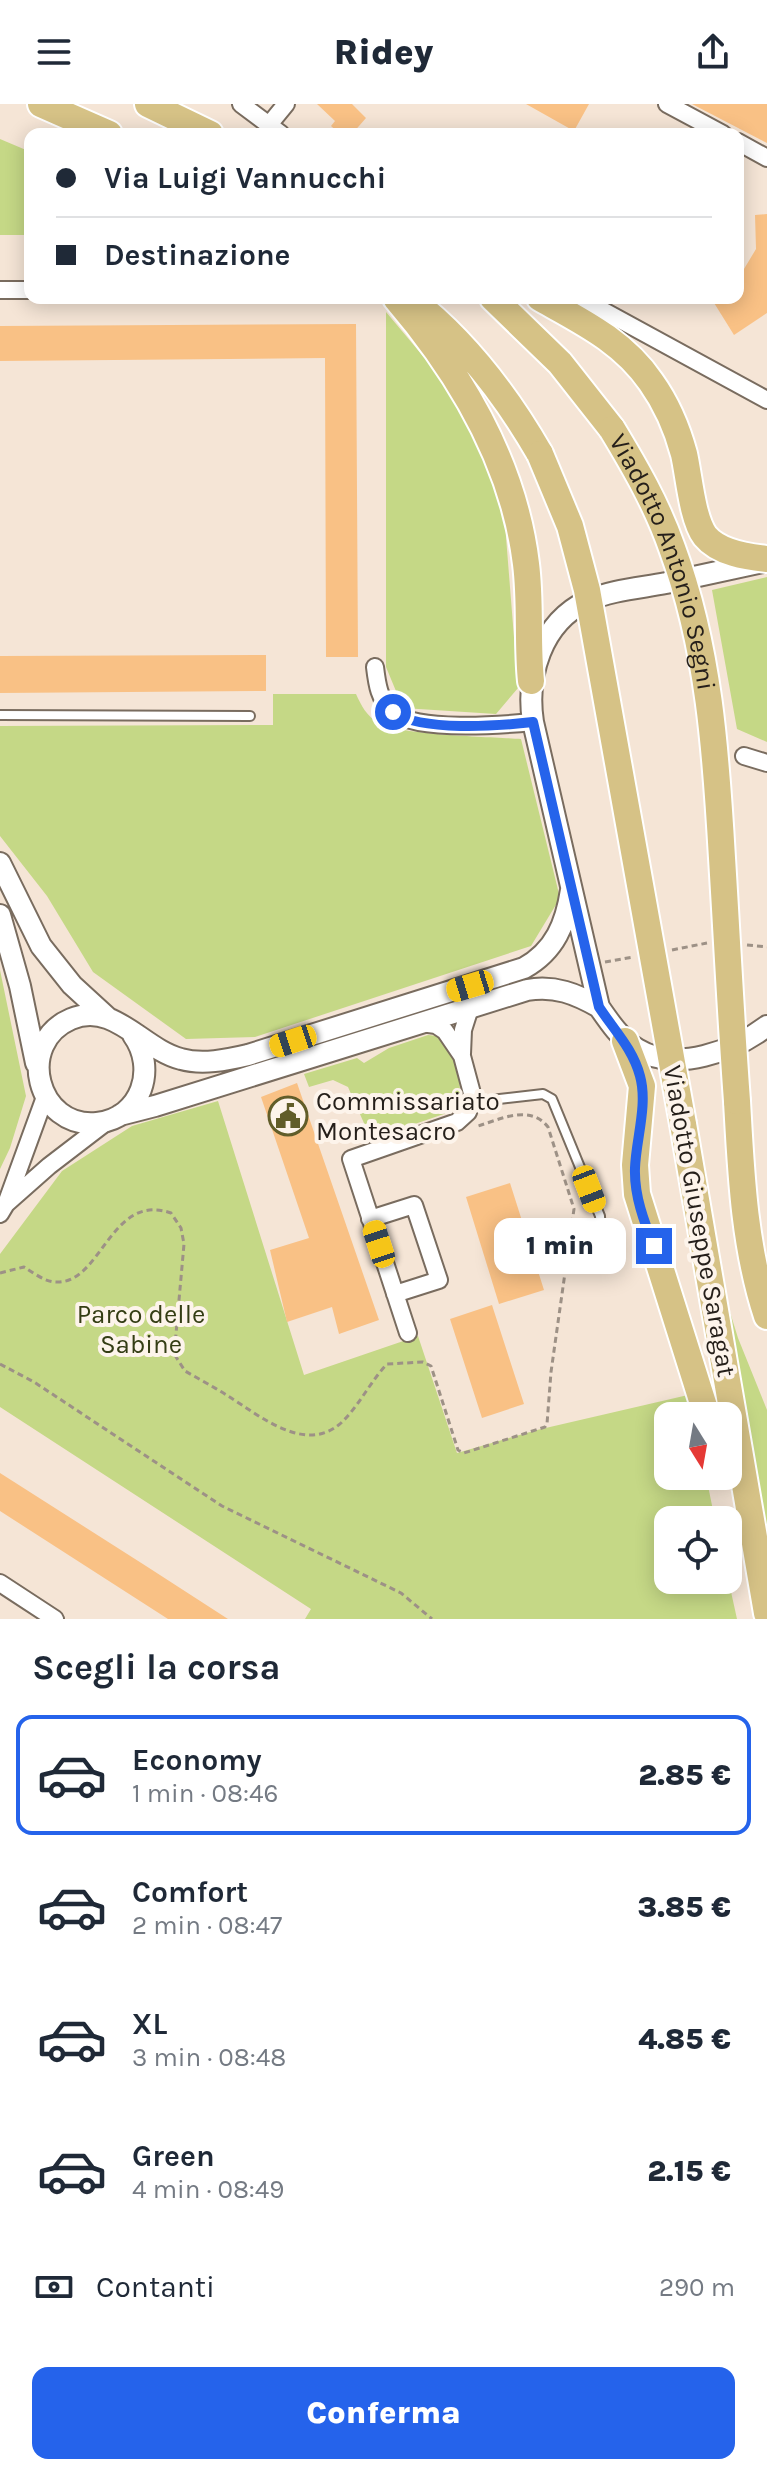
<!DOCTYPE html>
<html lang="it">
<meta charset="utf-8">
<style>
:root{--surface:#fff;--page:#f6f6f7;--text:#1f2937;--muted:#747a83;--line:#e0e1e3;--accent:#2563eb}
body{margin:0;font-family:Karla,sans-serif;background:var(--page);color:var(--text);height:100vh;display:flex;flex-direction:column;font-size:30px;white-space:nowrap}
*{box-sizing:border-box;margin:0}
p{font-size:26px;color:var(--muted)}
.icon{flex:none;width:44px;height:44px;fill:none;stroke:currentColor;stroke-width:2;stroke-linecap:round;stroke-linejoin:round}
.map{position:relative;height:1515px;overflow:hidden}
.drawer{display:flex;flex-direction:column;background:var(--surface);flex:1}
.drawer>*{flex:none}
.banner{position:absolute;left:24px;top:24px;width:720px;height:176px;border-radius:16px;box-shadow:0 4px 20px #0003;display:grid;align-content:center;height:176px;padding:0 32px;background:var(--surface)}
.needle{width:52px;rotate:169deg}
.tools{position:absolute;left:654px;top:1298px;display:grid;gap:16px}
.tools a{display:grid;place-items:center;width:88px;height:88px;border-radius:16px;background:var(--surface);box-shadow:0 4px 20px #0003;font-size:40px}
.end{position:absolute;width:36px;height:36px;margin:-18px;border:10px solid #2563eb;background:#fff;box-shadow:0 0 0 4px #fff}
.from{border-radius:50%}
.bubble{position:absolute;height:56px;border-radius:16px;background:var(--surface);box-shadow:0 4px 20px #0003;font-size:26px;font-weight:800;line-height:56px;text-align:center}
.car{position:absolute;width:24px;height:48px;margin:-24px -12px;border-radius:10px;box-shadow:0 0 6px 2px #0007;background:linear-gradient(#f5c518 24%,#345 0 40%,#f5c518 0 76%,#345 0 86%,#f5c518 0)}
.banner b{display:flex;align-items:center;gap:28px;height:76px;font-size:30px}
.banner b+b{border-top:2px solid var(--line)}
.banner i{width:20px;height:20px;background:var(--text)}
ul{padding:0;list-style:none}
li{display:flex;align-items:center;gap:24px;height:120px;margin:0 16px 12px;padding:0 16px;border:4px solid transparent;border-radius:16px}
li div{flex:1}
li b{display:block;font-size:30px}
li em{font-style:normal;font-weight:800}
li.selected{border-color:var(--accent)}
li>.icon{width:72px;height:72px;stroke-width:1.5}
h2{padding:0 32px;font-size:36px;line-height:96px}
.pay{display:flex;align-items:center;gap:20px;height:88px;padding:0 32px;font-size:30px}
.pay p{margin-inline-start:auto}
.button{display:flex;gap:16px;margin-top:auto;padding:16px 32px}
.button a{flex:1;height:92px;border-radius:16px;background:var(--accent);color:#fff;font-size:32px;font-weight:800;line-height:92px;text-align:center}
header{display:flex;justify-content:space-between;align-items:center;height:104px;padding:0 32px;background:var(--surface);font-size:36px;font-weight:800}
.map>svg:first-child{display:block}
.green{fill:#c5d886}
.building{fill:#f9c185}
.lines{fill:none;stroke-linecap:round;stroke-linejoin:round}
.service-casing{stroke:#796c5f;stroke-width:12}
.minor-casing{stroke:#796c5f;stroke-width:20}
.tertiary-casing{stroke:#796c5f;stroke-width:24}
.primary-casing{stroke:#fff;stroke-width:30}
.path{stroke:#9d9186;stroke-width:3;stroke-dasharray:6 4;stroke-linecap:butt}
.service{stroke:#fff;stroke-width:8}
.minor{stroke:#fff;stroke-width:16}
.tertiary{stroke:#fff;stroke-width:20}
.primary{stroke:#d6c286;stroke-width:26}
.primary-bridge-casing{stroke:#fff;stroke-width:30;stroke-linecap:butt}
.primary-bridge{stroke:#d6c286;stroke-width:26}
.route{stroke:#2563eb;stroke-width:10}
.labels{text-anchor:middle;stroke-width:8;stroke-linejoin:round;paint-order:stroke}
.street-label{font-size:26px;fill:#251f1a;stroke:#fdf4eb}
.poi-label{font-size:26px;fill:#251f1a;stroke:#fdf4eb;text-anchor:start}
.park-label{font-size:26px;fill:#343d14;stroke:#fdf4eb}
</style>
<header><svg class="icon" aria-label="menu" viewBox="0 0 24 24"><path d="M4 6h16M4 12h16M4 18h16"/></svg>Ridey<svg class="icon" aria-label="share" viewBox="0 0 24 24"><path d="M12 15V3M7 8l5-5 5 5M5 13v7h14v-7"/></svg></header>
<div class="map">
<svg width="767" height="1515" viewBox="0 0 767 1515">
<rect width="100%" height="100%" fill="#f5e5d6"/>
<path class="green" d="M 0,35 L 26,46 L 30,45 L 30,131 L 0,131 Z
M 386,208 L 454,289 L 503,395 L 518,584 L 496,610 L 403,604 L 386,563 Z
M 767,473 L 767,638 L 737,625 L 712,486 Z
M 273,590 L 356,590 C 361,601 367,613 379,619 C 398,631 493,633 521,635 L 560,794 L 531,842 L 255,933 L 186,935 L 93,868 L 47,792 L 0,732 L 0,622 L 273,621 Z
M 0,866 L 26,992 L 10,1044 L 0,1065 Z
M 428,931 L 438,932 C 453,946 465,981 458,1000 L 444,1010 L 371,1035 L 348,983 L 333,976 L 309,983 L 304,970 L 357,954 L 364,959 L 389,944 Z
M 218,997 L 304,1271 L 418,1232 L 457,1349 L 537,1326 L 688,1291 L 692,1312 L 668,1312 L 668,1372 L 706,1372 L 715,1416 L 668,1416 L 668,1476 L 728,1474 L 737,1515 L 305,1515 L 311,1505 L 0,1303 L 0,1150 L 62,1067 L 132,1022 Z
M 726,1195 L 738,1234 L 767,1306 L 767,1426 Z"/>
<path class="building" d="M 317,0 L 352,0 L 366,14 L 352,30 L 340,30 L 331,22 L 335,17 Z
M 526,0 L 589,0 L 574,27 Z
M 692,0 L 767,0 L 767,39 Z
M 767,110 L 767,209 L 734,231 L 711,194 L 738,194 L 738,175 L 756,145 L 755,111 Z
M 356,220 L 358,553 L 326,553 L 325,254 L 0,257 L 0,222 Z
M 266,551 L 266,587 L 0,589 L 0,552 Z
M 297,979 L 379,1216 L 339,1230 L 332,1203 L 287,1218 L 270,1146 L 309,1134 L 261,993 Z
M 510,1079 L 544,1186 L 499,1200 L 466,1093 Z
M 492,1201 L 524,1300 L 482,1314 L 450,1215 Z
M 0,1369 L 146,1462 L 228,1515 L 168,1515 L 0,1407 Z"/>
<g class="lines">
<defs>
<path id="service" d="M 0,611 L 250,612
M 473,998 L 543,990 L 552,995 L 600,1112 L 602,1152"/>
<path id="minor" d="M 241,0 L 281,30
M 667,0 L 723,30
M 268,22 L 286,0
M 738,38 L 767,54
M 0,186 L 30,186
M 580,194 L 767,296
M 375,563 C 377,580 379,596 393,608 C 416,628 501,621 533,618
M 744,652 L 767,659
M 462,950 L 463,926 L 470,904
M 6,1100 L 49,1062 L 109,1016
M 0,1110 L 6,1100 L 45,993
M 370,1115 L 414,1101 L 439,1176 L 395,1190
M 408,1229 L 351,1055 L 457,1018 L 468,1008 L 473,993 L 462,952 L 445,927 L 436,921 L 421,919
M 0,1479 L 55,1515"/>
<path id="tertiary" d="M 763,458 C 730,465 698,472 666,479 C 640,484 611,486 587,497 C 541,519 526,572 533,618 L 599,903 C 610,919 621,935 637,945 C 676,969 734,947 767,922
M 0,759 L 41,842 L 72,881 L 108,914
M 0,811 L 20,882 L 36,959
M 133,931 C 157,964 142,1014 97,1019 C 37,1025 15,939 71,915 C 114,897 142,945 181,955 C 202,961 227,956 248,951 L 524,864 C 555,847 566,819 571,786
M 120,1011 L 155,1002 L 527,886 C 555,881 576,890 599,903"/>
<path id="primary" d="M 41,0 L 109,30
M 148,0 L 210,30
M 396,194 C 461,270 514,360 526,460 C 531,499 527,538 531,577
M 493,194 L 560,259 L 612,325
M 540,194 C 581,217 623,237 651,278 C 666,299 677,324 684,350 C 689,372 692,414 705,432 C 719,449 747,453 767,455
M 412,196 C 466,238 506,291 540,350
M 625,937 L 642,982 L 635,1061 L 637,1090 L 707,1312
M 737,997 C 741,1069 744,1142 767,1212
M 683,1020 L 767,1509"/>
</defs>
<use href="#service" class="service-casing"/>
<use href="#minor" class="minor-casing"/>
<use href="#tertiary" class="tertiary-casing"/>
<use href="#primary" class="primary-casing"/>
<path class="path" d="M 747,841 L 767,843
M 672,846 L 707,839
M 605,858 L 633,853
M 0,1169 L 24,1163 C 34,1169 46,1179 58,1178 C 102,1178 111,1088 171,1109 L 181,1124 L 184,1140 L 175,1241 L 176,1253 L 185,1267 C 199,1275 214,1283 228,1292 C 259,1311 305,1351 341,1319 C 359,1302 370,1278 387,1260 L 423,1258 L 431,1262 L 458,1346 L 464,1349 L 545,1323 L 547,1320 L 551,1268 L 574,1105 L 548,1023 C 530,1000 501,1015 478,1022
M 0,1260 L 34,1278 L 222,1402 L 401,1489 L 432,1515"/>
<use href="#service" class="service"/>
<use href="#minor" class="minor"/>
<use href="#tertiary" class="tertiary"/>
<use href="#primary" class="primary"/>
<defs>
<g id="primary-bridge">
<path id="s1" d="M 612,325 C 635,363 657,401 672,444 C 709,544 716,649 722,754 C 727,835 731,916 737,997"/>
<path d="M 540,350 L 570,422 L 587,486 L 683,1020"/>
</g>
</defs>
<use href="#primary-bridge" class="primary-bridge-casing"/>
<use href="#primary-bridge" class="primary-bridge"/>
</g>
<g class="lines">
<path class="route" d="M 393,608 C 422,628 498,622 533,618 L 599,903 C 614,926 633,945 640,972 C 648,1001 636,1035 635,1064 C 634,1091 644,1118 654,1142"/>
</g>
<defs>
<symbol id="civic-ring" viewBox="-11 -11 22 22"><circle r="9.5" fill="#fdf4eb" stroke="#615d29" stroke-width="1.5"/><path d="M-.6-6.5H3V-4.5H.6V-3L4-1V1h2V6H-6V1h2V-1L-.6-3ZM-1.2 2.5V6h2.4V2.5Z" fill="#615d29"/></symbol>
</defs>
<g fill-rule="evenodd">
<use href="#civic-ring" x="266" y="990" width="44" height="44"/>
</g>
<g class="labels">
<g class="street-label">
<text dy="9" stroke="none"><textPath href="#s1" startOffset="144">Viadotto Antonio Segni</textPath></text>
<text transform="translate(700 1117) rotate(80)" y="9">Viadotto Giuseppe Saragat</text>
</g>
<g class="poi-label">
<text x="316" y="1006">Commissariato<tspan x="316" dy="30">Montesacro</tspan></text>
</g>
<g class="park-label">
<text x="141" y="1219">Parco delle<tspan x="141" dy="30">Sabine</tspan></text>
</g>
</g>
</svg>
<div class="tools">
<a><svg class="needle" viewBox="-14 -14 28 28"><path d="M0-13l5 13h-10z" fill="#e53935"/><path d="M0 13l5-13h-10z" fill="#747a83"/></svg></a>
<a><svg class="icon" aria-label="locate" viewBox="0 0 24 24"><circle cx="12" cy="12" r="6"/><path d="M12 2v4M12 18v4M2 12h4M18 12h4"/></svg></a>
</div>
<i class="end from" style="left:393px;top:608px"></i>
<i class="end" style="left:654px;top:1142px"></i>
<div class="bubble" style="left:494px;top:1114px;width:132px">1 min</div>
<i class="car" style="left:470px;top:882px;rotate:253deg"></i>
<i class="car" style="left:293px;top:937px;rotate:252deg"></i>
<i class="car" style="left:589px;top:1085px;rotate:159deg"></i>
<i class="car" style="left:379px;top:1140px;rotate:342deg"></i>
<div class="banner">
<b><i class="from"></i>Via Luigi Vannucchi</b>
<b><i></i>Destinazione</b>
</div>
</div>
<section class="drawer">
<h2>Scegli la corsa</h2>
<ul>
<li class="selected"><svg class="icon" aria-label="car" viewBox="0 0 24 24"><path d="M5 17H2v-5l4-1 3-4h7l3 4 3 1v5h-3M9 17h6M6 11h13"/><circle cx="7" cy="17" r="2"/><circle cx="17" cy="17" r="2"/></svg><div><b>Economy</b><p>1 min · 08:46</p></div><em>2.85 €</em></li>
<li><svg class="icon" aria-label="car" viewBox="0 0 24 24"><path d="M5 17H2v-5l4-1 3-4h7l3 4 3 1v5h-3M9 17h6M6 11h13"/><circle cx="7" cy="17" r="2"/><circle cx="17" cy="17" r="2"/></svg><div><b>Comfort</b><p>2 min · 08:47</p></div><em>3.85 €</em></li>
<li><svg class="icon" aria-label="car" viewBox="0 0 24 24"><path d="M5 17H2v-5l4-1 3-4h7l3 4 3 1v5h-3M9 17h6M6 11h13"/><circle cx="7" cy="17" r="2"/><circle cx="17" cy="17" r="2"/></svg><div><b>XL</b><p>3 min · 08:48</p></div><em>4.85 €</em></li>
<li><svg class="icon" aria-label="car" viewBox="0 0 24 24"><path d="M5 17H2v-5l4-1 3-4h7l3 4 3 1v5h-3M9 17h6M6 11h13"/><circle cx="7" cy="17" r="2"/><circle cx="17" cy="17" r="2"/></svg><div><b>Green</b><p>4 min · 08:49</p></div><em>2.15 €</em></li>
</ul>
<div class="pay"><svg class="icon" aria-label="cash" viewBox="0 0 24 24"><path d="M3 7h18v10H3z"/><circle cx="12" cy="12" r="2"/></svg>Contanti<p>290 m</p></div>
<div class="button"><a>Conferma</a></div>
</section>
